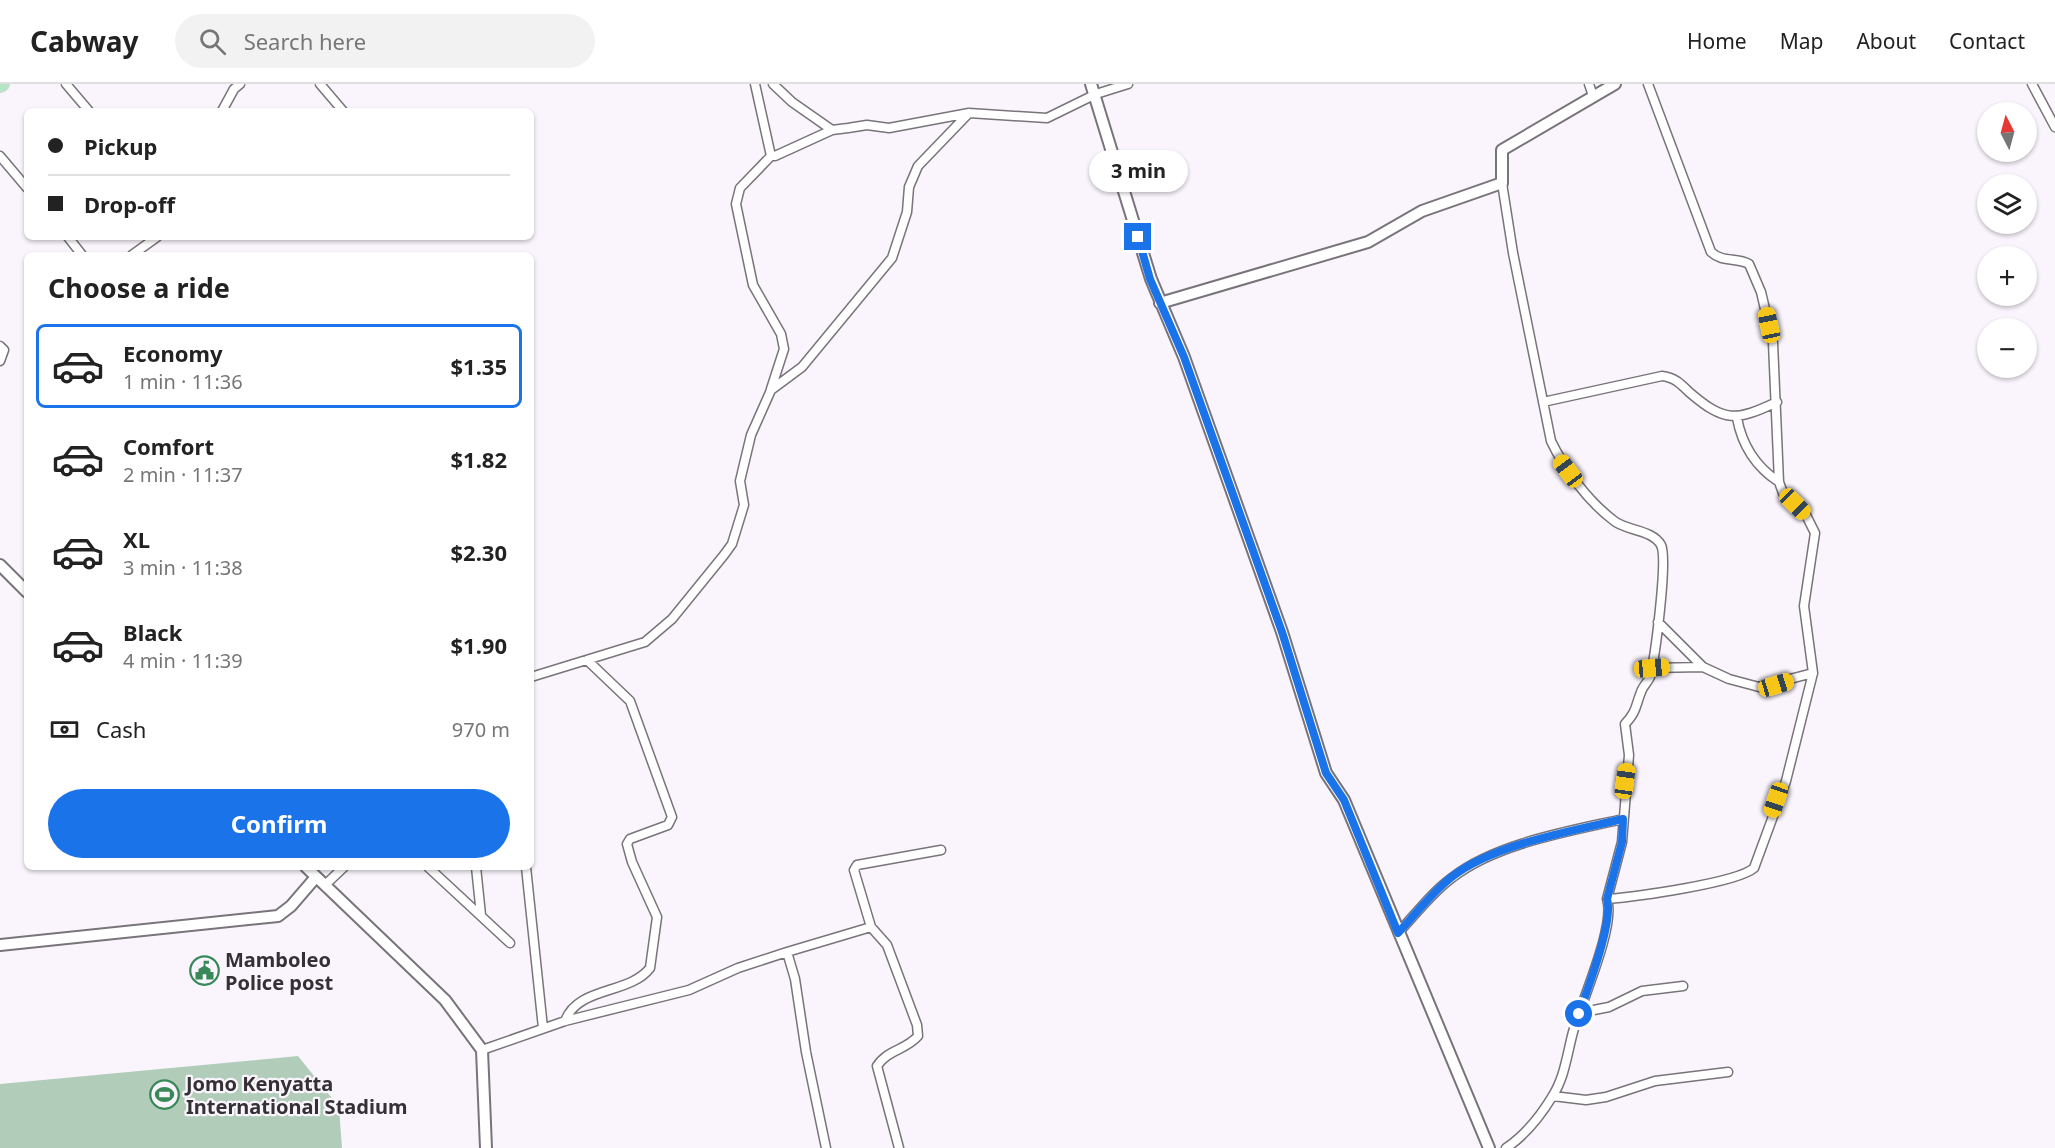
<!DOCTYPE html>
<meta charset="utf-8">
<style>
:root{--surface:#fff;--page:#f2f2f2;--text:#222;--muted:#767676;--line:#e0e0e0;--accent:#1a73e8}
body{margin:0;font-family:"Noto Sans",sans-serif;background:var(--page);color:var(--text);height:100vh;display:flex;flex-direction:column;font-size:22px;white-space:nowrap}
*{box-sizing:border-box;margin:0}
p{font-size:20px;color:var(--muted)}
.icon{flex:none;width:33px;height:33px;fill:none;stroke:currentColor;stroke-width:2;stroke-linecap:round;stroke-linejoin:round}
.map{position:relative;flex:1;overflow:hidden}
.details{position:absolute;left:24px;top:168px;width:510px;height:618px;display:flex;flex-direction:column;background:var(--surface);border-radius:9px;box-shadow:0 2px 4px #0004}
.details>*{flex:none}
.top-card{position:absolute;left:24px;top:24px;width:510px;height:132px;border-radius:9px;box-shadow:0 2px 4px #0004;display:grid;align-content:center;height:132px;padding:0 24px;background:var(--surface)}
.needle{width:39px;rotate:354deg}
.controls{position:absolute;left:1977px;top:18px;display:grid;gap:12px}
.controls a{display:grid;place-items:center;width:60px;height:60px;border-radius:50%;background:var(--surface);box-shadow:0 2px 4px #0004;font-size:30px}
.end{position:absolute;width:27px;height:27px;margin:-14px;border:8px solid #1a73e8;background:#fff;box-shadow:0 0 0 3px #fff}
.from{border-radius:50%}
.bubble{position:absolute;height:42px;border-radius:21px;background:var(--surface);box-shadow:0 2px 4px #0004;font-size:20px;font-weight:700;line-height:42px;text-align:center}
.car{position:absolute;width:18px;height:36px;margin:-18px -9px;border-radius:8px;box-shadow:0 0 4px 2px #0007;background:linear-gradient(#f5c518 24%,#345 0 40%,#f5c518 0 76%,#345 0 86%,#f5c518 0)}
.top-card b{display:flex;align-items:center;gap:21px;height:57px;font-size:22px}
.top-card b+b{border-top:2px solid var(--line)}
.top-card i{width:15px;height:15px;background:var(--text)}
ul{padding:0;list-style:none}
li{display:flex;align-items:center;gap:18px;height:84px;margin:0 12px 9px;padding:0 12px;border:3px solid transparent;border-radius:9px}
li div{flex:1}
li b{display:block;font-size:22px}
li em{font-style:normal;font-weight:700}
li.active{border-color:var(--accent)}
li>.icon{width:54px;height:54px;stroke-width:1.5}
h2{padding:0 24px;font-size:27px;line-height:72px}
.pay{display:flex;align-items:center;gap:15px;height:66px;padding:0 24px;font-size:22px}
.pay p{margin-inline-start:auto}
.action{display:flex;gap:12px;margin-top:auto;padding:12px 24px}
.action a{flex:1;height:69px;border-radius:36px;background:var(--accent);color:#fff;font-size:24px;font-weight:700;line-height:69px;text-align:center}
header{display:flex;align-items:center;gap:36px;box-sizing:border-box;height:84px;padding:0 30px;background:var(--surface);border-bottom:2px solid var(--line)}
header strong{font-size:28px}
nav{display:flex;gap:33px;margin-inline-start:auto;font-size:21px}
.search{width:420px;height:54px;background:var(--page);display:flex;align-items:center;gap:15px;box-sizing:border-box;padding:0 21px;border-radius:33px;color:var(--muted);font-size:22px}
.map>svg:first-child{display:block}
.green{fill:#b1cdb9}
.lines{fill:none;stroke-linecap:round;stroke-linejoin:round}
.minor-casing{stroke:#78747a;stroke-width:11}
.tertiary-casing{stroke:#78747a;stroke-width:14}
.primary-casing{stroke:#d6d6d6;stroke-width:16}
.minor{stroke:#fff;stroke-width:8}
.tertiary{stroke:#fff;stroke-width:10}
.primary{stroke:#b3e6c4;stroke-width:14}
.route{stroke:#1a73e8;stroke-width:8}
.labels{text-anchor:middle;stroke-width:4.5;stroke-linejoin:round;paint-order:stroke}
.poi-label{font-size:20px;font-weight:bold;fill:#333134;stroke:#faf5fd;text-anchor:start}
</style>
<header>
<strong>Cabway</strong>
<div class="search"><svg class="icon" aria-label="search" viewBox="0 0 24 24"><circle cx="10" cy="10" r="6"/><path d="M15 15l6 6"/></svg>Search here</div>
<nav><a>Home</a><a>Map</a><a>About</a><a>Contact</a></nav>
</header>
<div class="map">
<svg width="2055" height="1064" viewBox="0 0 2055 1064">
<rect width="100%" height="100%" fill="#faf5fd"/>
<path class="green" d="M 298,972 L 339,1023 L 342,1064 L 0,1064 L 0,1000 Z"/>
<g class="lines">
<defs>
<path id="minor" d="M 66,0 L 89,27
M 320,0 L 343,27
M 755,0 L 771,72 L 775,72 L 832,46 L 848,44 L 867,41 L 889,44 L 969,29 L 1047,34 L 1096,10 L 1128,0
M 773,0 L 792,18 L 832,46
M 1589,0 L 1593,12
M 2032,0 L 2055,43
M 222,27 L 234,5 L 240,0
M 0,72 L 27,104
M 771,72 L 740,104 L 736,120 L 753,201 L 781,250 L 784,265 L 771,305
M 1502,99 L 1513,169 L 1551,357 C 1565,386 1587,416 1613,436 C 1625,447 1652,445 1661,461 C 1668,475 1655,574 1650,593 C 1648,598 1643,602 1641,608 C 1635,623 1637,627 1625,640 L 1629,671 L 1622,758 L 1607,815 C 1616,842 1581,918 1573,948 C 1567,970 1565,993 1552,1013 C 1541,1031 1524,1052 1506,1064
M 68,153 L 82,171
M 132,171 L 157,153
M 0,262 L 4,266 L 0,277
M 1543,318 L 1662,292 C 1674,293 1681,300 1689,308 C 1725,339 1736,337 1777,318
M 1737,334 C 1742,361 1756,383 1779,398
M 1658,538 L 1703,583
M 1651,584 L 1703,583 L 1729,595 L 1759,603 L 1813,589
M 531,593 L 645,558 L 672,535 L 724,471 L 732,460 L 744,421 L 740,397 L 751,351 L 771,306 L 802,283 L 892,174 L 907,128 L 909,103 L 918,82 L 969,29
M 428,783 L 510,859
M 476,783 L 481,831
M 526,783 L 543,944
M 325,801 L 344,783
M 1607,815 C 1634,813 1737,799 1754,784 L 1786,697 L 1813,589 L 1804,522 L 1815,449 L 1806,431 L 1783,409 L 1779,398 L 1773,259 L 1761,208 L 1749,180 C 1736,173 1723,179 1711,168 L 1648,0
M 1398,849 C 1416,830 1432,808 1453,793 C 1497,759 1571,747 1623,735
M 787,868 L 871,843
M 1579,929 L 1609,923 L 1642,907 L 1683,902
M 565,937 C 578,902 629,911 650,884 L 657,833 L 632,778 L 627,760 L 630,755 L 668,741 L 672,733 L 630,617 L 587,576
M 482,966 L 565,937 L 689,906 L 738,884 L 787,868 L 795,895 L 806,968 L 826,1064
M 1553,1012 L 1586,1016 L 1606,1013 L 1655,997 L 1728,988
M 899,1064 L 877,982 C 887,966 906,966 918,952 L 917,941 L 887,861 L 871,843 L 854,786 L 857,781 L 941,766"/>
<path id="tertiary" d="M 1091,0 L 1151,195 L 1184,273 L 1282,548 L 1326,689 L 1344,716 L 1489,1064
M 1160,219 L 1368,158 L 1422,127 L 1502,99 L 1502,66 L 1615,0
M 0,481 L 27,508
M 306,783 L 445,916 L 482,966 L 486,1064
M 0,861 L 278,832 L 291,822 L 316,793"/>
<path id="primary" d="M 0,1 L 2,0"/>
</defs>
<use href="#minor" class="minor-casing"/>
<use href="#tertiary" class="tertiary-casing"/>
<use href="#primary" class="primary-casing"/>
<use href="#minor" class="minor"/>
<use href="#tertiary" class="tertiary"/>
<use href="#primary" class="primary"/>
</g>
<g class="lines">
<path class="route" d="M 1138,153 L 1150,195 L 1184,273 L 1282,548 L 1326,689 L 1344,716 L 1398,849 C 1416,830 1432,808 1453,792 C 1495,760 1572,747 1623,735 L 1622,758 L 1607,815 C 1614,837 1587,906 1579,930"/>
</g>
<defs>
<symbol id="civic-ring" viewBox="-11 -11 22 22"><circle r="9.5" fill="#faf5fd" stroke="#398858" stroke-width="1.5"/><path d="M-.6-6.5H3V-4.5H.6V-3L4-1V1h2V6H-6V1h2V-1L-.6-3ZM-1.2 2.5V6h2.4V2.5Z" fill="#398858"/></symbol>
<symbol id="stadium-ring" viewBox="-11 -11 22 22"><circle r="9.5" fill="#faf5fd" stroke="#398858" stroke-width="1.5"/><path d="M0-5a6.5 5 0 1 0 0 10a6.5 5 0 1 0 0-10ZM-3.5-1.8h7v3.6h-7Z" fill="#398858"/></symbol>
</defs>
<g fill-rule="evenodd">
<use href="#civic-ring" x="188" y="870" width="33" height="33"/>
<use href="#stadium-ring" x="148" y="994" width="33" height="33"/>
</g>
<g class="labels">
<g class="poi-label">
<text x="225" y="883">Mamboleo<tspan x="225" dy="23">Police post</tspan></text>
<text x="186" y="1007">Jomo Kenyatta<tspan x="186" dy="23">International Stadium</tspan></text>
</g>
</g>
</svg>
<div class="controls">
<a><svg class="needle" viewBox="-14 -14 28 28"><path d="M0-13l5 13h-10z" fill="#e53935"/><path d="M0 13l5-13h-10z" fill="#767676"/></svg></a>
<a><svg class="icon" aria-label="layers" viewBox="0 0 24 24"><path d="M12 4l9 5-9 5-9-5zM3 14l9 5 9-5"/></svg></a>
<a>+</a>
<a>−</a>
</div>
<i class="end from" style="left:1579px;top:930px"></i>
<i class="end" style="left:1138px;top:153px"></i>
<div class="bubble" style="left:1089px;top:66px;width:99px">3 min</div>
<i class="car" style="left:1769px;top:241px;rotate:348deg"></i>
<i class="car" style="left:1568px;top:387px;rotate:323deg"></i>
<i class="car" style="left:1795px;top:420px;rotate:135deg"></i>
<i class="car" style="left:1652px;top:584px;rotate:85deg"></i>
<i class="car" style="left:1776px;top:601px;rotate:73deg"></i>
<i class="car" style="left:1625px;top:697px;rotate:8deg"></i>
<i class="car" style="left:1776px;top:716px;rotate:199deg"></i>
<div class="top-card">
<b><i class="from"></i>Pickup</b>
<b><i></i>Drop-off</b>
</div>
<section class="details">
<h2>Choose a ride</h2>
<ul>
<li class="active"><svg class="icon" aria-label="car" viewBox="0 0 24 24"><path d="M5 17H2v-5l4-1 3-4h7l3 4 3 1v5h-3M9 17h6M6 11h13"/><circle cx="7" cy="17" r="2"/><circle cx="17" cy="17" r="2"/></svg><div><b>Economy</b><p>1 min · 11:36</p></div><em>$1.35</em></li>
<li><svg class="icon" aria-label="car" viewBox="0 0 24 24"><path d="M5 17H2v-5l4-1 3-4h7l3 4 3 1v5h-3M9 17h6M6 11h13"/><circle cx="7" cy="17" r="2"/><circle cx="17" cy="17" r="2"/></svg><div><b>Comfort</b><p>2 min · 11:37</p></div><em>$1.82</em></li>
<li><svg class="icon" aria-label="car" viewBox="0 0 24 24"><path d="M5 17H2v-5l4-1 3-4h7l3 4 3 1v5h-3M9 17h6M6 11h13"/><circle cx="7" cy="17" r="2"/><circle cx="17" cy="17" r="2"/></svg><div><b>XL</b><p>3 min · 11:38</p></div><em>$2.30</em></li>
<li><svg class="icon" aria-label="car" viewBox="0 0 24 24"><path d="M5 17H2v-5l4-1 3-4h7l3 4 3 1v5h-3M9 17h6M6 11h13"/><circle cx="7" cy="17" r="2"/><circle cx="17" cy="17" r="2"/></svg><div><b>Black</b><p>4 min · 11:39</p></div><em>$1.90</em></li>
</ul>
<div class="pay"><svg class="icon" aria-label="cash" viewBox="0 0 24 24"><path d="M3 7h18v10H3z"/><circle cx="12" cy="12" r="2"/></svg>Cash<p>970 m</p></div>
<div class="action"><a>Confirm</a></div>
</section>
</div>
